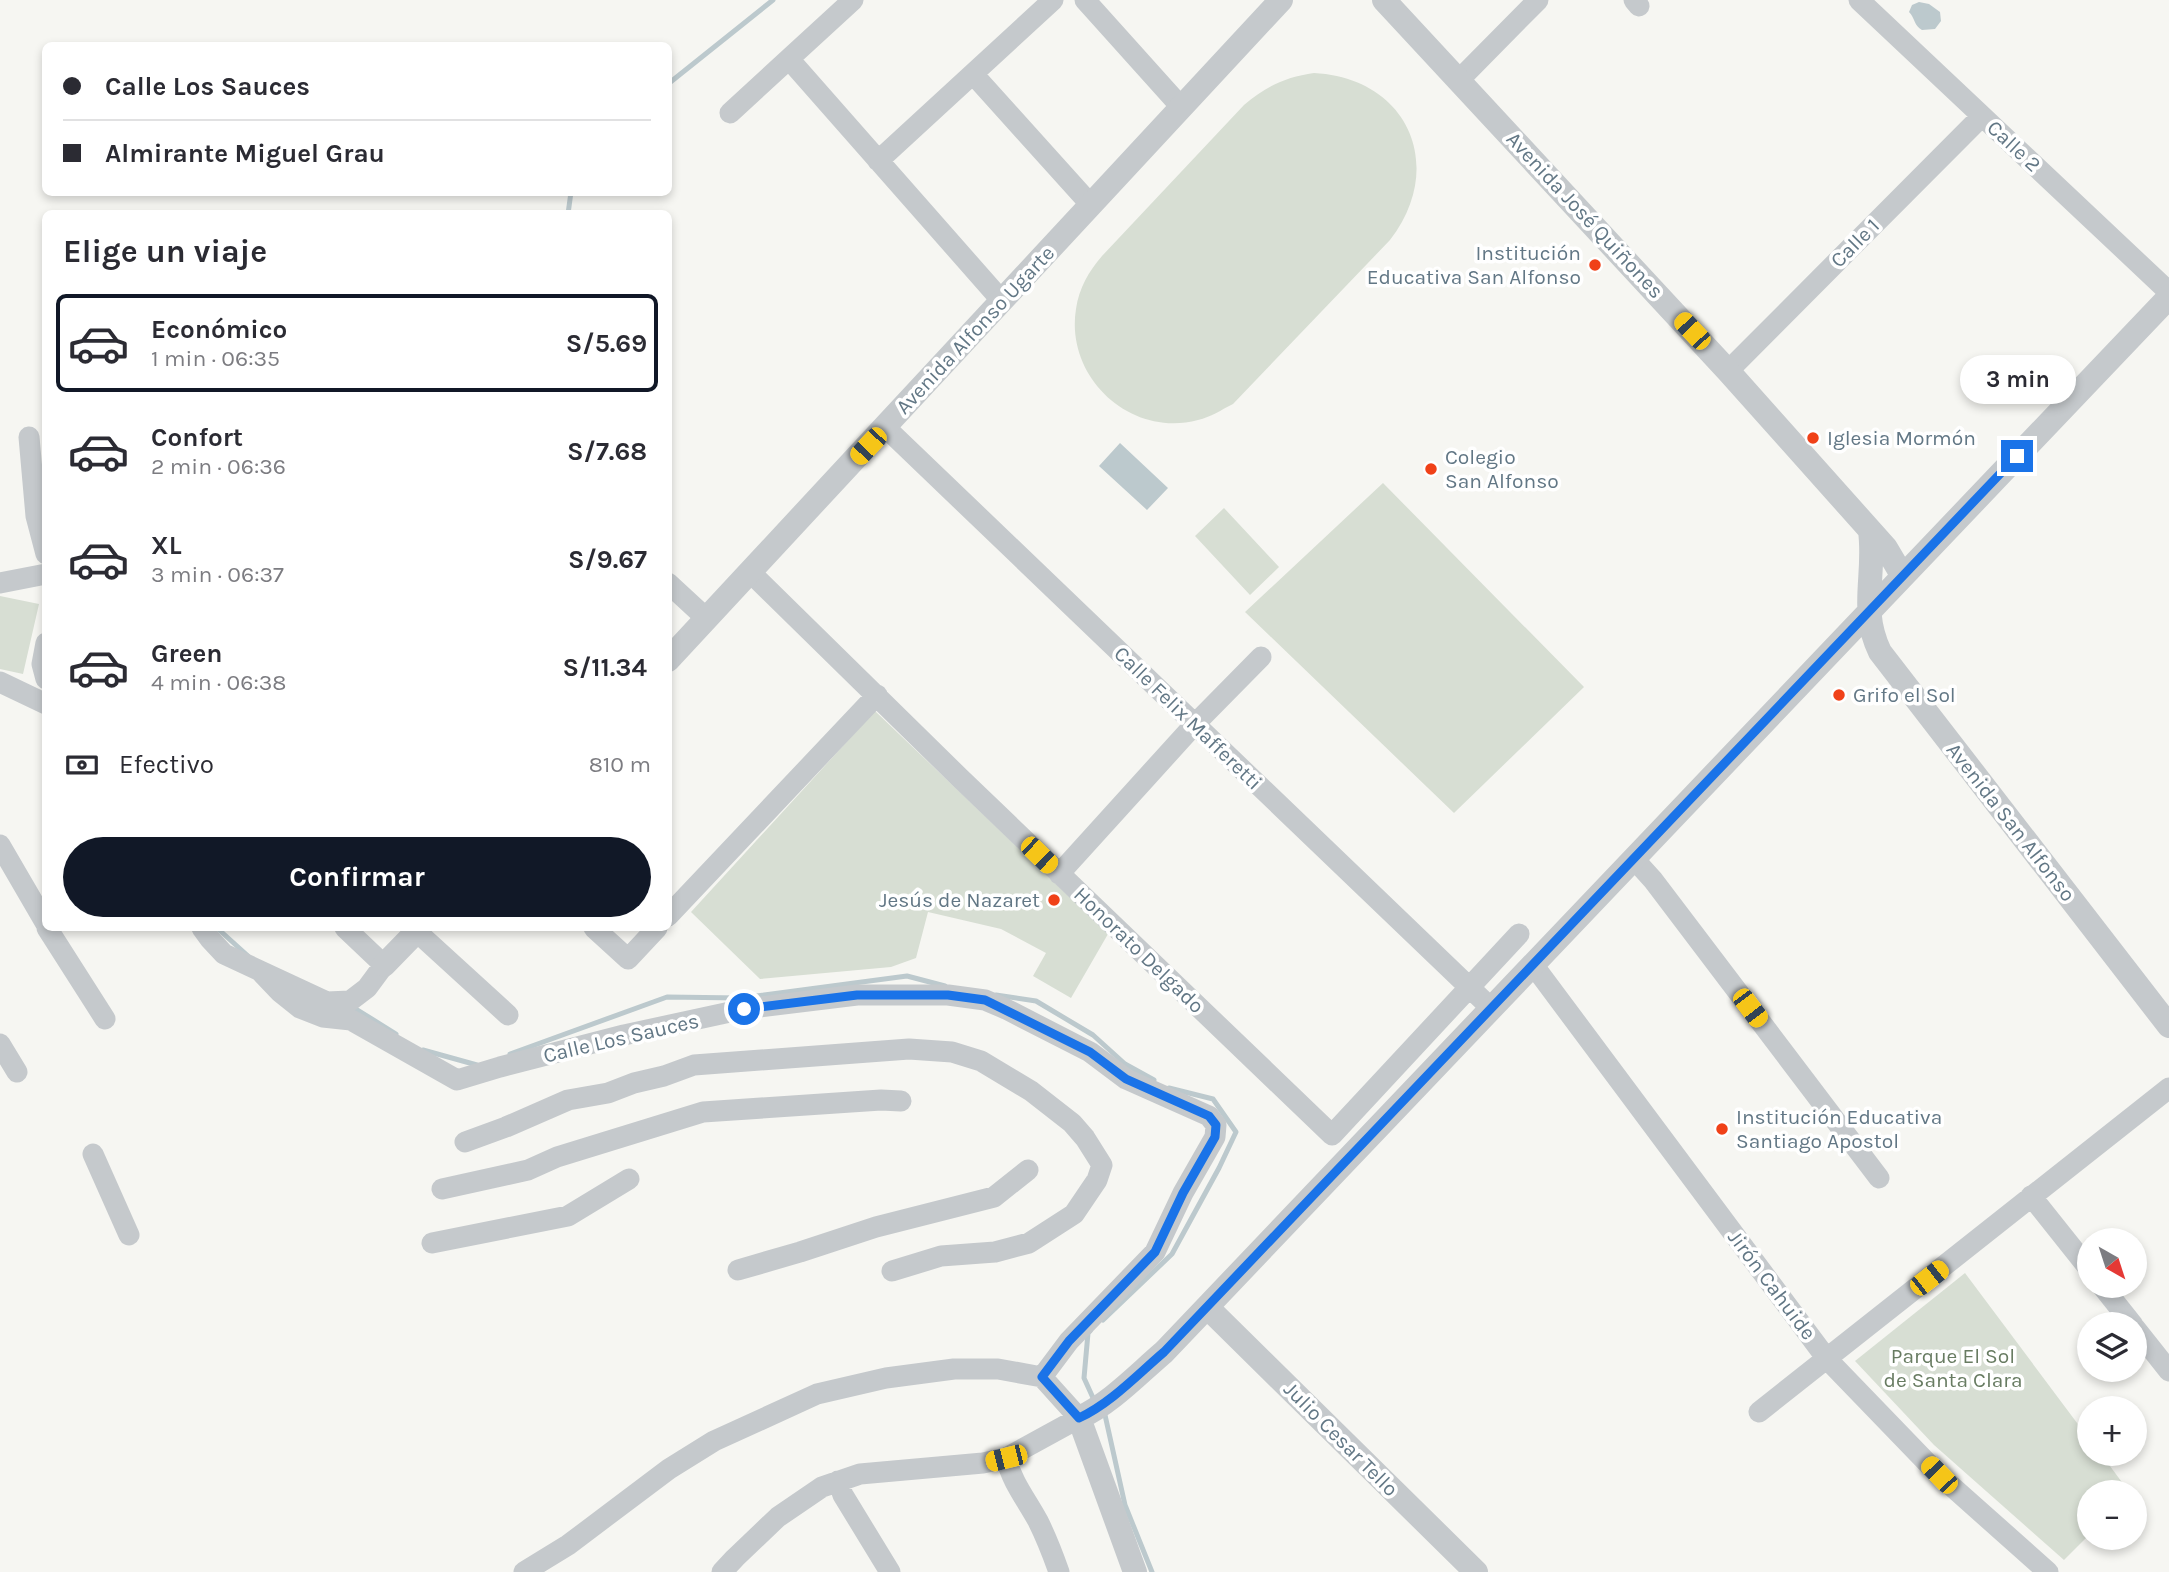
<!DOCTYPE html>
<html lang="es">
<meta charset="utf-8">
<style>
:root{--surface:#fff;--page:#f7f7f7;--text:#2b2b33;--muted:#7c7c81;--line:#e1e1e2;--accent:#111827}
body{margin:0;font-family:Karla,sans-serif;background:var(--page);color:var(--text);height:100vh;display:flex;flex-direction:column;font-size:26px;white-space:nowrap}
*{box-sizing:border-box;margin:0}
p{font-size:23px;color:var(--muted)}
.icon{flex:none;width:38px;height:38px;fill:none;stroke:currentColor;stroke-width:2;stroke-linecap:round;stroke-linejoin:round}
.map{position:relative;flex:1;overflow:hidden}
.panel{position:absolute;left:42px;top:210px;width:630px;height:721px;display:flex;flex-direction:column;background:var(--surface);border-radius:10px;box-shadow:0 4px 10px #0003}
.panel>*{flex:none}
.top-card{position:absolute;left:42px;top:42px;width:630px;height:154px;border-radius:10px;box-shadow:0 4px 10px #0003;display:grid;align-content:center;height:154px;padding:0 21px;background:var(--surface)}
.needle{width:46px;rotate:141deg}
.fabs{position:absolute;left:2077px;top:1228px;display:grid;gap:14px}
.fabs a{display:grid;place-items:center;width:70px;height:70px;border-radius:50%;background:var(--surface);box-shadow:0 4px 10px #0003;font-size:35px}
.end{position:absolute;width:32px;height:32px;margin:-16px;border:9px solid #1a73e8;background:#fff;box-shadow:0 0 0 4px #fff}
.from{border-radius:50%}
.bubble{position:absolute;height:49px;border-radius:24px;background:var(--surface);box-shadow:0 4px 10px #0003;font-size:23px;font-weight:700;line-height:49px;text-align:center}
.car{position:absolute;width:21px;height:42px;margin:-21px -10px;border-radius:9px;box-shadow:0 0 5px 2px #0007;background:linear-gradient(#f5c518 24%,#345 0 40%,#f5c518 0 76%,#345 0 86%,#f5c518 0)}
.top-card b{display:flex;align-items:center;gap:24px;height:66px;font-size:26px}
.top-card b+b{border-top:2px solid var(--line)}
.top-card i{width:18px;height:18px;background:var(--text)}
ul{padding:0;list-style:none}
li{display:flex;align-items:center;gap:21px;height:98px;margin:0 14px 10px;padding:0 7px;border:4px solid transparent;border-radius:10px}
li div{flex:1}
li b{display:block;font-size:26px}
li em{font-style:normal;font-weight:700}
li.current{border-color:var(--accent)}
li>.icon{width:63px;height:63px;stroke-width:1.5}
h2{padding:0 21px;font-size:32px;line-height:84px}
.pay{display:flex;align-items:center;gap:18px;height:77px;padding:0 21px;font-size:26px}
.pay p{margin-inline-start:auto}
.button{display:flex;gap:14px;margin-top:auto;padding:14px 21px}
.button a{flex:1;height:80px;border-radius:42px;background:var(--accent);color:#fff;font-size:28px;font-weight:700;line-height:80px;text-align:center}
.map>svg:first-child{display:block}
.green{fill:#d7ded3}
.water{fill:#bcc9cd}
.lines{fill:none;stroke-linecap:round;stroke-linejoin:round}
.stream{stroke:#bcc9cd;stroke-width:5}
.minor{stroke:#c5c9cc;stroke-width:21}
.tertiary{stroke:#c5c9cc;stroke-width:24}
.route{stroke:#1a73e8;stroke-width:9}
.poi-dot{fill:#f04118;stroke:#fff;stroke-width:2.5}
.labels{text-anchor:middle;stroke-width:7;stroke-linejoin:round;paint-order:stroke}
.street-label{font-size:21px;fill:#627785;stroke:#fff}
.poi-label{font-size:21px;fill:#627785;stroke:#fff;text-anchor:start}
.park-label{font-size:21px;fill:#687c62;stroke:#fff}
</style>
<div class="map">
<svg width="2169" height="1572" viewBox="0 0 2169 1572">
<rect width="100%" height="100%" fill="#f6f6f2"/>
<path class="green" d="M 1314,73 C 1408,78 1447,166 1390,240 L 1233,404 C 1221,410 1211,417 1198,420 C 1130,438 1065,377 1076,309 C 1079,288 1089,271 1102,256 L 1244,105 C 1266,86 1286,77 1314,73 Z
M 1383,483 L 1584,687 L 1454,813 L 1245,612 Z
M 1224,508 L 1279,567 L 1250,595 L 1195,536 Z
M 0,596 L 39,604 L 23,674 L 0,669 Z
M 875,711 L 1108,934 L 1071,998 L 1033,976 L 1046,953 L 1001,929 L 928,912 L 916,958 L 891,967 L 760,979 L 691,912 Z
M 1965,1273 L 2089,1439 L 2090,1454 L 2101,1454 L 2130,1493 L 2090,1493 L 2089,1535 L 2064,1560 L 1934,1445 L 1855,1361 Z"/>
<path class="water" d="M 1919,2 L 1929,4 L 1940,12 L 1941,21 L 1935,29 L 1922,30 C 1914,26 1915,18 1909,12 L 1912,5 Z
M 1120,443 L 1168,488 L 1147,510 L 1099,466 Z"/>
<g class="lines">
<path class="stream" d="M 668,84 L 773,0
M 568,214 L 571,192
M 217,928 L 248,956
M 996,995 L 1036,1001 L 1093,1035 L 1125,1064 L 1154,1080
M 351,1006 L 396,1034
M 423,1050 L 477,1065
M 510,1054 L 667,997 L 741,998 L 907,976 L 945,986
M 1103,1320 L 1172,1254 L 1219,1168 L 1236,1132 L 1213,1099 L 1169,1088
M 1090,1331 L 1088,1333 L 1084,1378 L 1094,1400
M 1105,1415 L 1125,1505 L 1152,1572"/>
<path class="minor" d="M 1085,0 L 1182,108
M 1634,0 L 1639,6
M 1859,0 L 2169,292
M 789,59 L 1002,301
M 973,74 L 1091,205
M 1459,80 L 1538,0
M 730,113 L 853,0
M 878,161 L 1053,0
M 1728,371 L 1982,116
M 885,427 L 1492,1009
M 29,437 L 36,516 L 46,554
M 750,572 L 960,778 L 1332,1135 L 1519,934
M 0,583 L 46,574
M 668,583 L 707,619
M 46,643 L 42,664 L 46,679
M 0,682 L 46,704
M 0,845 L 46,924
M 1634,859 L 1653,880 L 1879,1178
M 1059,874 L 1195,724 L 1261,657
M 668,916 L 877,695
M 47,928 L 105,1019
M 202,928 L 210,939 L 224,954 L 327,1002 L 350,1001 L 367,988 L 384,965 L 345,928
M 594,928 L 628,959 L 657,928
M 416,931 L 508,1015
M 1534,966 L 1827,1359 L 1939,1475 L 2048,1572
M 261,972 L 280,992 L 300,1008 L 323,1017 L 351,1020 L 457,1080 L 500,1067 L 624,1035 L 744,1009 L 857,995 L 948,995 L 985,1000 L 1006,1009 L 1090,1052 L 1126,1079 L 1209,1116 L 1216,1125 L 1215,1137 L 1183,1193 L 1155,1252 L 1069,1341 L 1042,1377
M 0,1044 L 17,1072
M 465,1142 L 506,1127 L 568,1100 L 608,1093 L 634,1083 L 664,1076 L 694,1065 L 909,1049 L 952,1052 L 981,1061 L 1031,1091 L 1072,1123 L 1085,1138 L 1102,1165 L 1097,1180 L 1074,1214 L 1029,1243 L 995,1252 L 941,1256 L 892,1271
M 93,1154 L 129,1235
M 442,1189 L 528,1170 L 557,1157 L 703,1112 L 881,1100 L 901,1101
M 2031,1196 L 2090,1270
M 432,1243 L 568,1216 L 629,1179
M 738,1270 L 800,1252 L 876,1227 L 994,1197 L 1028,1170
M 2102,1286 L 2133,1325
M 2135,1328 L 2169,1371
M 1759,1412 L 2169,1088
M 1006,1458 C 1012,1482 1026,1499 1038,1521 C 1046,1537 1053,1555 1059,1572
M 838,1481 L 843,1495 L 890,1572
M 524,1572 L 568,1545 L 669,1469 L 714,1441 L 817,1394 L 886,1378 L 954,1369 L 998,1369 L 1042,1377 L 1079,1418 L 1006,1458 L 983,1463 L 860,1474 L 822,1487 L 778,1517 L 735,1558 L 722,1572"/>
<path class="tertiary" d="M 1384,0 L 1728,371 L 1886,548 L 1902,575
M 1870,531 C 1876,575 1859,609 1880,652 L 2169,1026
M 668,660 L 1281,0
M 384,965 L 420,928
M 1207,1307 L 1476,1572
M 1135,1572 L 1079,1418 C 1111,1403 1137,1375 1164,1352 C 1500,1001 1833,648 2169,297"/>
</g>
<g class="lines">
<path class="route" d="M 744,1009 L 857,995 L 948,995 L 985,1000 L 1090,1052 L 1126,1079 L 1209,1116 L 1216,1125 L 1215,1137 L 1183,1193 L 1155,1252 L 1069,1341 L 1042,1377 L 1079,1418 C 1111,1403 1137,1375 1164,1352 L 2017,456"/>
</g>
<g class="poi-dot">
<circle cx="1595" cy="265" r="7"/>
<circle cx="1813" cy="438" r="7"/>
<circle cx="1431" cy="469" r="7"/>
<circle cx="1839" cy="695" r="7"/>
<circle cx="1054" cy="900" r="7"/>
<circle cx="1722" cy="1129" r="7"/>
</g>
<g class="labels">
<g class="street-label">
<text transform="translate(2014 146) rotate(43)" y="7">Calle 2</text>
<text transform="translate(1585 215) rotate(47)" y="7">Avenida José Quiñones</text>
<text transform="translate(1855 243) rotate(-45)" y="7">Calle 1</text>
<text transform="translate(975 330) rotate(-47)" y="7">Avenida Alfonso Ugarte</text>
<text transform="translate(1188 718) rotate(44)" y="7">Calle Felix Mafferetti</text>
<text transform="translate(2011 822) rotate(52)" y="7">Avenida San Alfonso</text>
<text transform="translate(1139 950) rotate(44)" y="7">Honorato Delgado</text>
<text transform="translate(621 1038) rotate(-13)" y="7">Calle Los Sauces</text>
<text transform="translate(1772 1285) rotate(53)" y="7">Jirón Cahuide</text>
<text transform="translate(1341 1439) rotate(45)" y="7">Julio Cesar Tello</text>
</g>
<g class="poi-label">
<text x="1581" y="260" text-anchor="end">Institución<tspan x="1581" dy="24">Educativa San Alfonso</tspan></text>
<text x="1827" y="445">Iglesia Mormón</text>
<text x="1445" y="464">Colegio<tspan x="1445" dy="24">San Alfonso</tspan></text>
<text x="1853" y="702">Grifo el Sol</text>
<text x="1040" y="907" text-anchor="end">Jesús de Nazaret</text>
<text x="1736" y="1124">Institución Educativa<tspan x="1736" dy="24">Santiago Apostol</tspan></text>
</g>
<g class="park-label">
<text x="1953" y="1363">Parque El Sol<tspan x="1953" dy="24">de Santa Clara</tspan></text>
</g>
</g>
</svg>
<div class="fabs">
<a><svg class="needle" viewBox="-14 -14 28 28"><path d="M0-13l5 13h-10z" fill="#e53935"/><path d="M0 13l5-13h-10z" fill="#7c7c81"/></svg></a>
<a><svg class="icon" aria-label="layers" viewBox="0 0 24 24"><path d="M12 4l9 5-9 5-9-5zM3 14l9 5 9-5"/></svg></a>
<a>+</a>
<a>−</a>
</div>
<i class="end from" style="left:744px;top:1009px"></i>
<i class="end" style="left:2017px;top:456px"></i>
<div class="bubble" style="left:1960px;top:355px;width:116px">3 min</div>
<i class="car" style="left:1692px;top:331px;rotate:317deg"></i>
<i class="car" style="left:868px;top:446px;rotate:223deg"></i>
<i class="car" style="left:1039px;top:855px;rotate:134deg"></i>
<i class="car" style="left:1750px;top:1008px;rotate:143deg"></i>
<i class="car" style="left:1929px;top:1278px;rotate:52deg"></i>
<i class="car" style="left:1006px;top:1458px;rotate:256deg"></i>
<i class="car" style="left:1939px;top:1475px;rotate:316deg"></i>
<div class="top-card">
<b><i class="from"></i>Calle Los Sauces</b>
<b><i></i>Almirante Miguel Grau</b>
</div>
<section class="panel">
<h2>Elige un viaje</h2>
<ul>
<li class="current"><svg class="icon" aria-label="car" viewBox="0 0 24 24"><path d="M5 17H2v-5l4-1 3-4h7l3 4 3 1v5h-3M9 17h6M6 11h13"/><circle cx="7" cy="17" r="2"/><circle cx="17" cy="17" r="2"/></svg><div><b>Económico</b><p>1 min · 06:35</p></div><em>S/5.69</em></li>
<li><svg class="icon" aria-label="car" viewBox="0 0 24 24"><path d="M5 17H2v-5l4-1 3-4h7l3 4 3 1v5h-3M9 17h6M6 11h13"/><circle cx="7" cy="17" r="2"/><circle cx="17" cy="17" r="2"/></svg><div><b>Confort</b><p>2 min · 06:36</p></div><em>S/7.68</em></li>
<li><svg class="icon" aria-label="car" viewBox="0 0 24 24"><path d="M5 17H2v-5l4-1 3-4h7l3 4 3 1v5h-3M9 17h6M6 11h13"/><circle cx="7" cy="17" r="2"/><circle cx="17" cy="17" r="2"/></svg><div><b>XL</b><p>3 min · 06:37</p></div><em>S/9.67</em></li>
<li><svg class="icon" aria-label="car" viewBox="0 0 24 24"><path d="M5 17H2v-5l4-1 3-4h7l3 4 3 1v5h-3M9 17h6M6 11h13"/><circle cx="7" cy="17" r="2"/><circle cx="17" cy="17" r="2"/></svg><div><b>Green</b><p>4 min · 06:38</p></div><em>S/11.34</em></li>
</ul>
<div class="pay"><svg class="icon" aria-label="cash" viewBox="0 0 24 24"><path d="M3 7h18v10H3z"/><circle cx="12" cy="12" r="2"/></svg>Efectivo<p>810 m</p></div>
<div class="button"><a>Confirmar</a></div>
</section>
</div>
